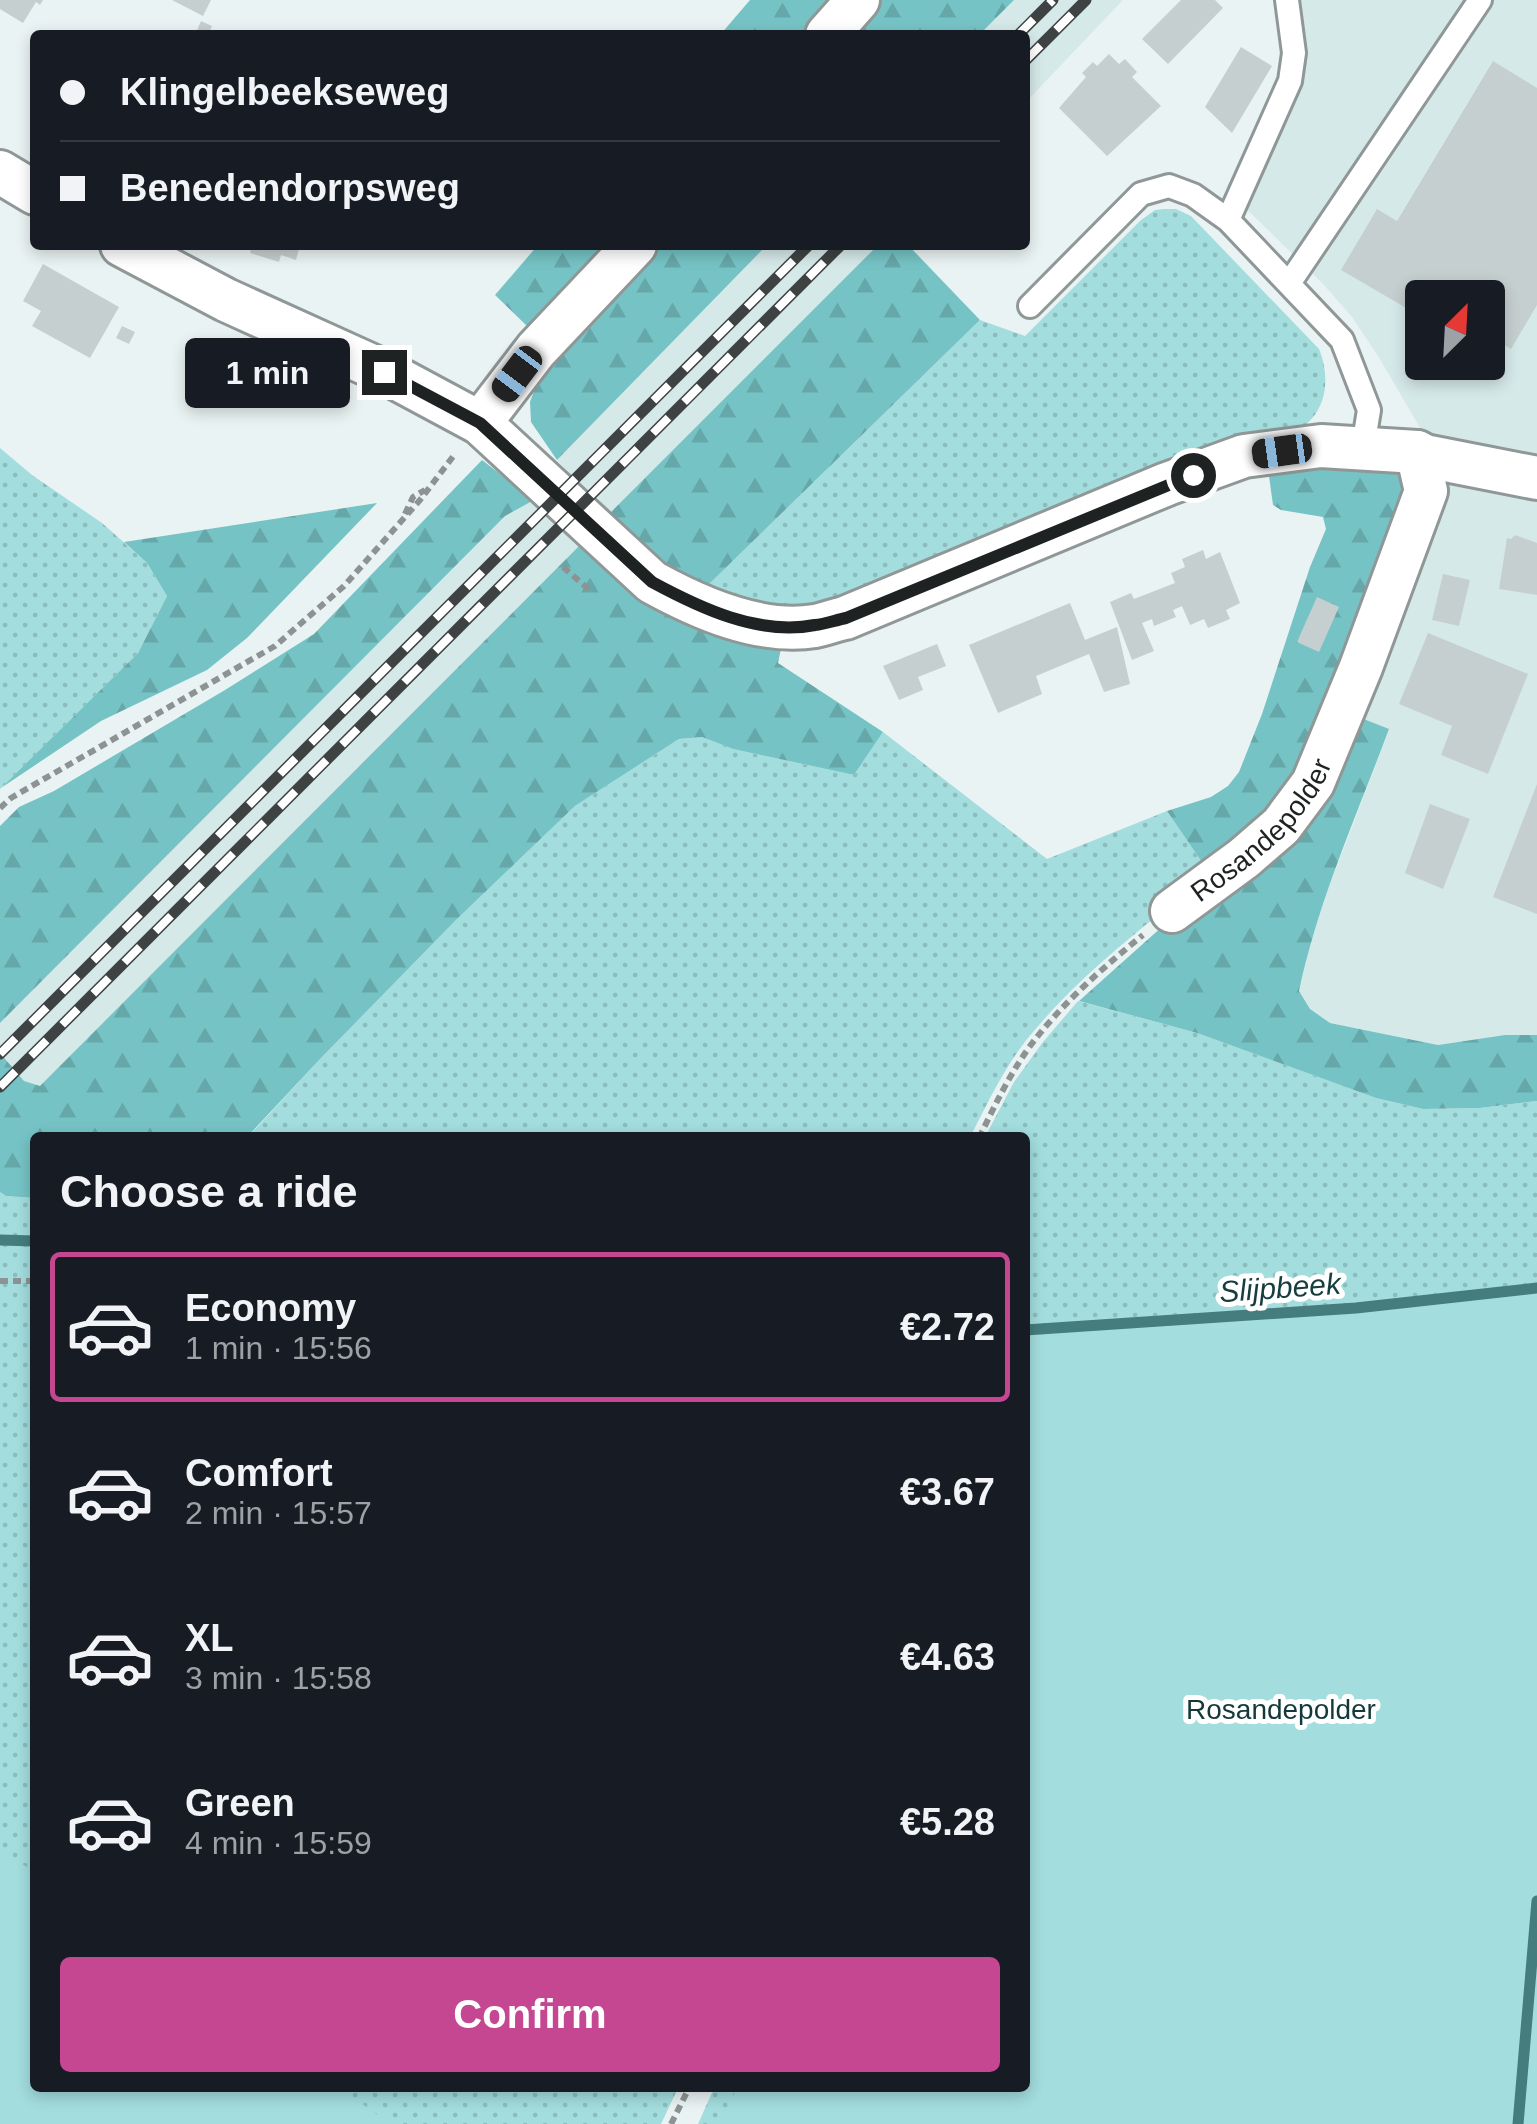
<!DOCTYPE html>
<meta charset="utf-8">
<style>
:root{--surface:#171b24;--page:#242831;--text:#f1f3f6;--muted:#9ea1a6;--line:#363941;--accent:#c54691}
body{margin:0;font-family:Helvetica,sans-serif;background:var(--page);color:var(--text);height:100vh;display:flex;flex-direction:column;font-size:38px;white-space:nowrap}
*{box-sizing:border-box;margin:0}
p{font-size:32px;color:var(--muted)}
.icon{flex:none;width:55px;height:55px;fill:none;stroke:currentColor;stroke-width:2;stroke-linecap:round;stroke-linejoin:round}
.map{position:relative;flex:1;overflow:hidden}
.details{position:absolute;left:30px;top:1132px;width:1000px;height:960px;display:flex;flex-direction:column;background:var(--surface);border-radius:10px;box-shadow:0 5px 15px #0003}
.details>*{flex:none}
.banner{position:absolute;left:30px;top:30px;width:1000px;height:220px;border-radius:10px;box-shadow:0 5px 15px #0003;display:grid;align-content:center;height:220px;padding:0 30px;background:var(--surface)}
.needle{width:65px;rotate:24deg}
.fabs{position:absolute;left:1405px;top:280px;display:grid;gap:20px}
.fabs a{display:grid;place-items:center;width:100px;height:100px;border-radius:10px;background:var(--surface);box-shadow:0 5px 15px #0003;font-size:50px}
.end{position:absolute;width:45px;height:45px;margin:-22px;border:12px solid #1f2222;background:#fff;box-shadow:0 0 0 5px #fff}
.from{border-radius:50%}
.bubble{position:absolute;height:70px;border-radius:10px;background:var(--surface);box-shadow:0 5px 15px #0003;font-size:32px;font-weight:700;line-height:70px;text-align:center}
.car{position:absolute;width:30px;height:60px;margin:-30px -15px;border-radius:12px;box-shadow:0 0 8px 2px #0007;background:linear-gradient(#222 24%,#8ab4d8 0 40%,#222 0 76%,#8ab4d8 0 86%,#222 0)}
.banner b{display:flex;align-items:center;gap:35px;height:95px;font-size:38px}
.banner b+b{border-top:2px solid var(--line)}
.banner i{width:25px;height:25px;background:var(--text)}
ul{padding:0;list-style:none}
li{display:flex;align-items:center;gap:30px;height:150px;margin:0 20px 15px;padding:0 10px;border:5px solid transparent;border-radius:10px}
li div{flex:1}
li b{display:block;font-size:38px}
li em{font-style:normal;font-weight:700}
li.on{border-color:var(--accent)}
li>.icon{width:90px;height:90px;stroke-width:1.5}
h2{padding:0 30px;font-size:45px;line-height:120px}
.button{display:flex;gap:20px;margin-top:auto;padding:20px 30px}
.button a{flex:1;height:115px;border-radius:10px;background:var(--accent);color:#fff;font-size:40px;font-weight:700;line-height:115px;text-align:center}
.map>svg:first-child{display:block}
.built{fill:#d6e9e9;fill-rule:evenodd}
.grass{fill:url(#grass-dots)}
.forest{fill:url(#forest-firs)}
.green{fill:#a3ddde}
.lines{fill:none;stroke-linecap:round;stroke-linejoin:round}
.stream{stroke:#457c7d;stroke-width:11}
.building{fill:#c6cfcf}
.lane-casing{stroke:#8f9797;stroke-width:28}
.street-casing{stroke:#8f9797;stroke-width:48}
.path{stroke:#8d9393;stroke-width:6;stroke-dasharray:8 5;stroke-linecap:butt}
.lane{stroke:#fff;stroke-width:22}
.street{stroke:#fff;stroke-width:42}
.rail-casing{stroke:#3e4242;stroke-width:11}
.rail{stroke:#fff;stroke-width:8;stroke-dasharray:22;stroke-linecap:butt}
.route{stroke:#1f2222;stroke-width:12}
.labels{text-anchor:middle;stroke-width:10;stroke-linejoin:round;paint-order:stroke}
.street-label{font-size:28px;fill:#1f2222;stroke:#fff}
.park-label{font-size:28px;fill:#13393a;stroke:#fff}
.water-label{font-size:30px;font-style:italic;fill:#173d3e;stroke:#fff}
</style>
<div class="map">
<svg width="1537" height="2124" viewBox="0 0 1537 2124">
<defs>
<pattern id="grass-dots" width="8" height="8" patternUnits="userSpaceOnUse" patternTransform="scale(2.5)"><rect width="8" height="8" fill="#a3ddde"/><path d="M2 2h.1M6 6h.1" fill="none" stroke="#8cbdbe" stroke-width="1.8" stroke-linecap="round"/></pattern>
<pattern id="forest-firs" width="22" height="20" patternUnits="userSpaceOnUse" patternTransform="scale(2.5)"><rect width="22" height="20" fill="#76c3c5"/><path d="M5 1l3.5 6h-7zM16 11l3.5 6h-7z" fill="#66a7a9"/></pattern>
</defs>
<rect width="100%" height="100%" fill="#eaf3f3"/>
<path class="built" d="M 1014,0 L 1123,0 L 1025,103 L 1025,35 L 979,35 Z
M 1276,0 L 1537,0 L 1537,1035 L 1505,1035 L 1438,1045 L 1330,1023 L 1310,1010 L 1298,991 L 1307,951 L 1327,892 L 1389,730 L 1351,714 L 1440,490 L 1419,426 L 1378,356 L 1352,317 L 1323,284 L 1226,189 L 1280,73 L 1283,51 ZM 1422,298 L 1488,298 L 1488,362 L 1422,362 Z
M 767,245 L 878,245 L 609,514 L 557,460 Z
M 534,500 L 582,543 L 40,1087 L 24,1081 L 0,1053 L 0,1023 L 505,515 Z"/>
<path class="grass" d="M 1164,209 L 1176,209 L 1191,216 L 1319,349 C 1331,378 1327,413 1298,430 L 872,588 L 804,609 L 773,609 L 704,589 L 980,320 L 1025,336 L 1141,220 L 1155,210 Z
M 0,448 L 32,475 L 102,523 L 147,563 L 167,596 L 138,653 L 0,789 Z
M 883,732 L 1047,859 L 1167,811 L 1210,874 C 1147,924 1085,970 1033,1032 C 1006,1063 989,1101 970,1137 L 247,1138 L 322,1057 L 456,920 L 575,806 L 679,739 L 702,737 L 733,749 L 854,775 Z
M 1078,1001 L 1197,1033 L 1376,1098 L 1423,1109 L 1480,1108 L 1537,1101 L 1537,2124 L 698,2124 L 714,2088 L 1025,2088 L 1025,1138 L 985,1137 L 1014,1082 L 1043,1042 Z
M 0,1192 L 6,1196 L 35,1198 L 35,2088 L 678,2088 L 661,2124 L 0,2124 Z"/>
<path class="forest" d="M 750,0 L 841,0 L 809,35 L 720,35 Z
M 874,0 L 1014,0 L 979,35 L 842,35 Z
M 538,245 L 619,245 L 537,329 L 528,327 L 495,295 Z
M 651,245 L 767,245 L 557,460 L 531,422 L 530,402 L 544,363 Z
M 878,245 L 908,245 L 980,320 L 704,589 L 653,564 L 609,514 Z
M 482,460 L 534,500 L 505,516 L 0,1023 L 0,826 L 19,807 L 54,791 L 225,690 L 314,634 Z
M 1332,465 L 1396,470 L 1406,478 L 1408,493 L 1305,779 L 1210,874 L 1167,811 L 1211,797 L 1228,786 L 1239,772 L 1262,714 L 1310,567 L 1326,529 L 1323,517 L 1281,510 L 1273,505 L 1268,469 Z
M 377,503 L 247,638 L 207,670 L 101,721 L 1,788 L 138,653 L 167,596 L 147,563 L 124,542 Z
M 582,543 L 782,644 L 778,663 L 883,732 L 854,775 L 733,749 L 702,737 L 679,739 L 575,806 L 456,920 L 322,1057 L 247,1137 L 35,1138 L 35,1198 L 6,1196 L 0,1192 L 0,1053 L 24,1081 L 40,1086 Z
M 1351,714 L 1389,729 C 1357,815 1318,901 1299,991 L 1310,1009 L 1330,1023 L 1438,1045 L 1505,1035 L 1537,1035 L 1537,1101 L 1480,1108 L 1423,1109 L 1376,1098 L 1197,1033 L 1079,1001 L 1164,925 L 1226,881 Z"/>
<path class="green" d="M 1537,1289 L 1537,2124 L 720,2124 L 737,2088 L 1025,2088 L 1025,1331 Z
M 0,1848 L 35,1873 L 35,2088 L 339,2088 L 391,2124 L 0,2124 Z"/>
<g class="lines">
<path class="stream" d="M 0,1240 L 35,1241
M 1025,1330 L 1356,1308 L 1537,1288
M 1518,2124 L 1537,1901"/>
</g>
<path class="building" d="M 0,0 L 43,0 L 40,5 L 36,2 L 23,23 L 0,9 Z
M 172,0 L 211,0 L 203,16 Z
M 1181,0 L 1215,0 L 1223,8 L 1168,64 L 1142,39 Z
M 201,21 L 212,26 L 208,35 L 195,35 Z
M 1241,47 L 1272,66 L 1232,133 L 1205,107 Z
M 1109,54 L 1119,64 L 1125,59 L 1137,72 L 1132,77 L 1161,106 L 1107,156 L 1059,108 L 1086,77 L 1082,73 L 1093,62 L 1097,66 Z
M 1493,61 L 1537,88 L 1537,305 L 1511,349 L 1488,335 L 1488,298 L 1434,298 L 1426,292 L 1413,312 L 1341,270 L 1377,209 L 1397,221 Z
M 252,245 L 300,245 L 296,260 L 281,255 L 279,262 L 250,253 Z
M 43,264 L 119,307 L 90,358 L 32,326 L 41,311 L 23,301 Z
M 122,326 L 135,332 L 129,344 L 116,338 Z
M 1515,535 L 1537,543 L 1537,595 L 1499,589 L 1507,538 L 1511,539 Z
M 1203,550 L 1206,559 L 1220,552 L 1240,603 L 1226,610 L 1230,619 L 1208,628 L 1204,619 L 1190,625 L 1182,606 L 1173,610 L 1176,617 L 1154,626 L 1152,619 L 1142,623 L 1154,651 L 1132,660 L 1110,602 L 1131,593 L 1134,599 L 1175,583 L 1171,573 L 1185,567 L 1182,559 Z
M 1443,574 L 1470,580 L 1459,626 L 1432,620 Z
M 1317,597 L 1339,607 L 1319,652 L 1297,642 Z
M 1070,603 L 1085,640 L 1117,627 L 1130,684 L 1104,692 L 1089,654 L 1036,676 L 1042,694 L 998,713 L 969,645 Z
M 1428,633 L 1528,674 L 1488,774 L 1441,755 L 1452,726 L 1399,704 Z
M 937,644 L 946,666 L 918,677 L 923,690 L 899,700 L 883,666 Z
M 1537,784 L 1537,914 L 1493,897 Z
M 1430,804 L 1470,819 L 1443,889 L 1405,873 Z"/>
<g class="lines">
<defs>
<path id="lane" d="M 1228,220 L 1290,81 L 1294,53 L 1287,0
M 1290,282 L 1480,0
M 1030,306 L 1141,194 L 1169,186 L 1193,195 L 1228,220 L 1342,340 L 1369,410 L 1363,447"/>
<g id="street">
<path d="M 827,35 L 858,0"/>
<path d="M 0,172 L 35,193"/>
<path d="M 122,245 L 226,300 L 385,372 L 480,423 L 652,582 C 699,608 760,635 815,626 C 825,624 835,620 845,618 L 1167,484 L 1244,456 L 1321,446 L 1417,452 L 1425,456 L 1537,478"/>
<path d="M 480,423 L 536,350 L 635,245"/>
<path id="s1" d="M 1172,911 L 1244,858 L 1281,826 L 1313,783 L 1361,667 L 1426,491 L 1417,452"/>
</g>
</defs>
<use href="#lane" class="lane-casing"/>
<use href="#street" class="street-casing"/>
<path class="path" d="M 405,514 L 413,497 L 425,490
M 563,567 L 592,592
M 0,808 L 11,798 L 275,646 L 344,586 L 420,500 L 455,454
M 979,1138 C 996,1103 1013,1067 1037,1037 C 1067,999 1106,965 1143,935
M 0,1281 L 35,1281
M 671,2124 L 689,2088"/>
<use href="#lane" class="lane"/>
<use href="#street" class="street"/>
<defs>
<path id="rail" d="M 1018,35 L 1053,0
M 1025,61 L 1086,0
M 0,1054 L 809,245
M 0,1087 L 841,245"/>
</defs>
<use href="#rail" class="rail-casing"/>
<use href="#rail" class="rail"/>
</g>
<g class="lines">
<path class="route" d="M 384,372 L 480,423 L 652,582 C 700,608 759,636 815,625 C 825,624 836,620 846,618 L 1193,475"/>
</g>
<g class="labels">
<g class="street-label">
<text dy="10" stroke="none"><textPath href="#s1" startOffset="122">Rosandepolder</textPath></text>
</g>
<g class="park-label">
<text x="1281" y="1719">Rosandepolder</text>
</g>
<g class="water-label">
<text transform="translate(1280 1288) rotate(-4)" y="10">Slijpbeek</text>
</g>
</g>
</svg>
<div class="fabs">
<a><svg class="needle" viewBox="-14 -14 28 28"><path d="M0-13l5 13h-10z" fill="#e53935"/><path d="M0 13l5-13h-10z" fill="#9ea1a6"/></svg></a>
</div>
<i class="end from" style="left:1193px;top:475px"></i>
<i class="end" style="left:384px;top:372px"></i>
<div class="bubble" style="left:185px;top:338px;width:165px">1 min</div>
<i class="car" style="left:517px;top:374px;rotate:217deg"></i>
<i class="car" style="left:1282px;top:451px;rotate:262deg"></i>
<div class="banner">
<b><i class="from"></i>Klingelbeekseweg</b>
<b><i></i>Benedendorpsweg</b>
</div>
<section class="details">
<h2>Choose a ride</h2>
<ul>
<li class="on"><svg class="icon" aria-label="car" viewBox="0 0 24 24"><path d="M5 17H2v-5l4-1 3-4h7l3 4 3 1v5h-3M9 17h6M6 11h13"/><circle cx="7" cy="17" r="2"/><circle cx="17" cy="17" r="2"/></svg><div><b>Economy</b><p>1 min · 15:56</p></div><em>€2.72</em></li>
<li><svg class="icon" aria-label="car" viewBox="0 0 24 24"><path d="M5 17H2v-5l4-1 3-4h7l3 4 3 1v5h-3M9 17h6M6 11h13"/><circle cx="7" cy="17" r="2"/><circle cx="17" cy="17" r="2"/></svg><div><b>Comfort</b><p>2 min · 15:57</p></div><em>€3.67</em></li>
<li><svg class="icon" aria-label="car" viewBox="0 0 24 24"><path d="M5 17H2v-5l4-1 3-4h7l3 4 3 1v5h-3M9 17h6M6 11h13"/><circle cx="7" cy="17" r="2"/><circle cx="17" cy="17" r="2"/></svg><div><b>XL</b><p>3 min · 15:58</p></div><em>€4.63</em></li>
<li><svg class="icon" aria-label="car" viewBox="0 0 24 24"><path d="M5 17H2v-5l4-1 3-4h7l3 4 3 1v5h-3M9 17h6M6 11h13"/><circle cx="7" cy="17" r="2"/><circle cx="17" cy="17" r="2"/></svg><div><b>Green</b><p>4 min · 15:59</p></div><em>€5.28</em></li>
</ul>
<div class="button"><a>Confirm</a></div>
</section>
</div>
